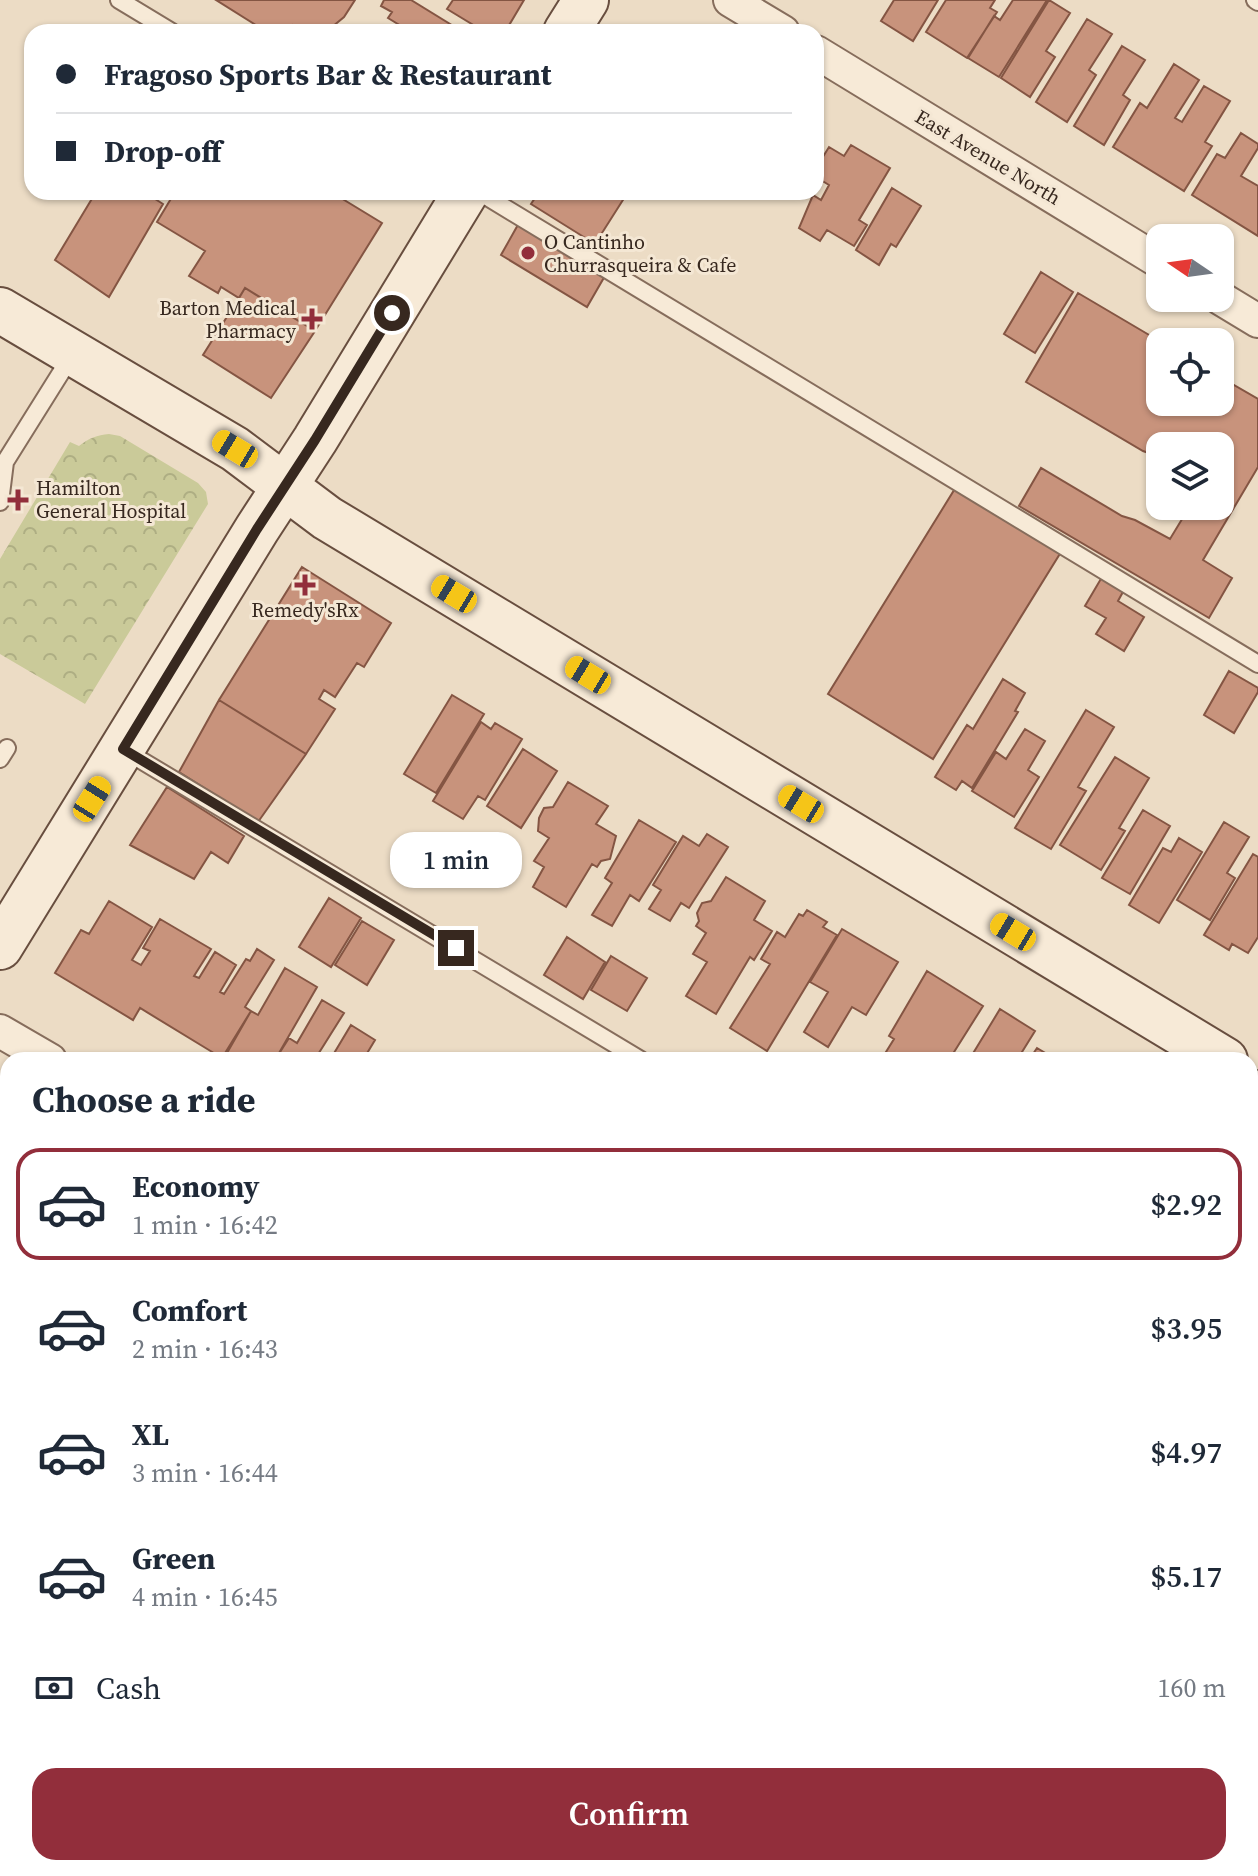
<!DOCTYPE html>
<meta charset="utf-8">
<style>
:root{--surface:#fff;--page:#f6f6f7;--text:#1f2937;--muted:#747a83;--line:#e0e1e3;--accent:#922e3b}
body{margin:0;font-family:"Source Serif 4",serif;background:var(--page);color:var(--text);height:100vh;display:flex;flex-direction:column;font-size:30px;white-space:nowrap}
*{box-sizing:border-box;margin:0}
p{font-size:26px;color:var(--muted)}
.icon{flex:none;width:44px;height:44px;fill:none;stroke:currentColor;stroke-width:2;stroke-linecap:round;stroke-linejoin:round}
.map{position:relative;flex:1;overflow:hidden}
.drawer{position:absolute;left:0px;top:1052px;width:1258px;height:824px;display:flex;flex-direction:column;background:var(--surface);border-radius:24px 24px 0 0;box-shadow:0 2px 6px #0004}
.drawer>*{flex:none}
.guide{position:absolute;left:24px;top:24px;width:800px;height:176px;border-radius:24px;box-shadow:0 2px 6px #0004;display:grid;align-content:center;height:176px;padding:0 32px;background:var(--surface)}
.needle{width:52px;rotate:283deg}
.tools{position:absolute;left:1146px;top:224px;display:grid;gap:16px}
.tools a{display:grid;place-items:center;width:88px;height:88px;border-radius:16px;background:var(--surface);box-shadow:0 2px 6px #0004;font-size:40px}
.end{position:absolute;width:36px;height:36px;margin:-18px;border:10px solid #37281f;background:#fff;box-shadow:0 0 0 4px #fff}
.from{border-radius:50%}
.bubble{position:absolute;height:56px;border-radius:24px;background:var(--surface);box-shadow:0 2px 6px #0004;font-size:26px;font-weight:600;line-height:56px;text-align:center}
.car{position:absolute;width:24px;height:48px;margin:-24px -12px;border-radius:10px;box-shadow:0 0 6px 2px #0007;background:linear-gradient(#f5c518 24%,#345 0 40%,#f5c518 0 76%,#345 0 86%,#f5c518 0)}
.guide b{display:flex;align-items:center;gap:28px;height:76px;font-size:30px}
.guide b+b{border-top:2px solid var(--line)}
.guide i{width:20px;height:20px;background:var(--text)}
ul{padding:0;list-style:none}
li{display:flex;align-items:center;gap:24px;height:112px;margin:0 16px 12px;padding:0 16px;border:4px solid transparent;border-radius:24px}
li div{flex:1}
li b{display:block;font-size:30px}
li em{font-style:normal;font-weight:600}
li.on{border-color:var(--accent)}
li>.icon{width:72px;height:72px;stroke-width:1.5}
h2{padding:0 32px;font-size:36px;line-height:96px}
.pay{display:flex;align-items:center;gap:20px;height:88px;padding:0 32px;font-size:30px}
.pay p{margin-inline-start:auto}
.action{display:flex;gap:16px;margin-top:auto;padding:16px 32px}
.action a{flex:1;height:92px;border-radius:24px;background:var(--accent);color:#fff;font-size:32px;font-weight:600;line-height:92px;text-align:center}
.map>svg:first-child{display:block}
.forest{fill:url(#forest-crowns)}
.building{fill:#c8937c;stroke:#845543;stroke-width:2}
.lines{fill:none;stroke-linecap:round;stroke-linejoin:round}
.lane-casing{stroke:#866d5c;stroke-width:20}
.street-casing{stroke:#866d5c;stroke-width:36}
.secondary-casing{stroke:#684e3f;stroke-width:48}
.lane{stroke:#f7ead7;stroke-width:16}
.street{stroke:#f7ead7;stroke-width:32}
.secondary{stroke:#f7ead7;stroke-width:44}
.route{stroke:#37281f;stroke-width:10}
.poi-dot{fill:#922e3b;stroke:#f4e7d4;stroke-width:3}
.labels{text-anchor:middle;stroke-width:6;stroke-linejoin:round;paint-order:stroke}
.street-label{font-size:20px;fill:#37281f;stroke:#f4e7d4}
.poi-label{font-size:20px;fill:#37281f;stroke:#f4e7d4;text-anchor:start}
</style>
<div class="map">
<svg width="1258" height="1876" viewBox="0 0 1258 1876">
<defs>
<pattern id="forest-crowns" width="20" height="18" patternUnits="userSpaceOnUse" patternTransform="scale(2)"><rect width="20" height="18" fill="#caca99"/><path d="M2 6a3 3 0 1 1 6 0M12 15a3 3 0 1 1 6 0" fill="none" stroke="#aeae83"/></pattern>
</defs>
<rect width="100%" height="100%" fill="#ecdcc5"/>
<path class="forest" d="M 109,434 L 120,436 L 198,483 L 206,492 L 208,504 L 85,704 L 0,654 L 0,559 L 70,442 L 79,446 C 89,438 97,435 109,434 Z"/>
<path class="building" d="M 216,0 L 355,0 L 344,17 L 326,32 L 305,32 L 293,25 L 288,32 L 267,32 Z
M 384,0 L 411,0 L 463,32 L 411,32 L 388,18 L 392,12 L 381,6 Z
M 453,0 L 524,0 L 505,32 L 485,32 L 447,9 Z
M 894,0 L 938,0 L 913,41 L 881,21 Z
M 946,0 L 995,0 L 990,8 L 997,12 L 967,58 L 926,32 Z
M 1013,0 L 1047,0 L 999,77 L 968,58 L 994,16 L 1000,20 Z
M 1049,0 L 1070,13 L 1046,51 L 1055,57 L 1030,97 L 1001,78 Z
M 1087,19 L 1112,34 L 1089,70 L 1096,75 L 1067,122 L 1036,102 Z
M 1122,46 L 1145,60 L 1123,95 L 1130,100 L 1104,145 L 1074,126 Z
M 1174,64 L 1199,80 L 1175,118 L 1182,122 L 1204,86 L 1230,101 L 1205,142 L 1212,146 L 1184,191 L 1113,147 L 1140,103 L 1147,108 Z
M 1241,133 L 1258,144 L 1258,148 L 1241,176 L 1258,186 L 1258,236 L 1192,195 L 1217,154 L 1225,158 Z
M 851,145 L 890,168 L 859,220 L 867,225 L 854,246 L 827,230 L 820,241 L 799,228 L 813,195 L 821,200 L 829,185 L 816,177 L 816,168 L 829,147 L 844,156 Z
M 892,188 L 921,206 L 896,247 L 891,244 L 879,265 L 856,250 Z
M 96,192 L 144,192 L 163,204 L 109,297 L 55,260 Z
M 175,192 L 331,192 L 382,223 L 315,331 L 245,288 L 239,298 L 221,287 L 218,293 L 189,276 L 205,251 L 157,222 Z
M 539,192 L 628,192 L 595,244 L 531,204 Z
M 519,223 L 606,274 L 587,307 L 501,255 Z
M 1041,272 L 1073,292 L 1035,353 L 1004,334 Z
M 245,288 L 315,331 L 271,398 L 203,355 Z
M 1078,293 L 1161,342 L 1160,402 L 1220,402 L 1220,377 L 1258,399 L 1258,467 L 1203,560 L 1232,578 L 1209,618 L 1019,506 L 1041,468 L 1122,516 L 1135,520 L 1170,539 L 1190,506 L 1220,506 L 1220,446 L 1160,446 L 1160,457 L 1143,451 L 1026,382 Z
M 956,487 L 1061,552 L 933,759 L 828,694 Z
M 302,567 L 391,623 L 364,667 L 357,663 L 335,697 L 324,690 L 319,699 L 335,709 L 306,754 L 219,700 Z
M 1102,577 L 1124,590 L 1118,601 L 1144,617 L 1124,651 L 1096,634 L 1106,618 L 1085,606 Z
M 1229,671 L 1258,688 L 1258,692 L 1234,733 L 1204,715 Z
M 1003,679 L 1025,693 L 1015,711 L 1018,712 L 972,788 L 962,781 L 956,790 L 935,777 L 967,725 L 973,729 Z
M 452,695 L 484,714 L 436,793 L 404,774 Z
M 219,700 L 306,754 L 258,822 L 179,772 Z
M 1086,710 L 1114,727 L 1078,787 L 1086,791 L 1051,849 L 1015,828 Z
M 481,722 L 491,729 L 495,723 L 522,739 L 485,800 L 478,796 L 463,819 L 433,801 Z
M 1025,729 L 1045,741 L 1028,770 L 1039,777 L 1014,817 L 972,791 L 996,752 L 1006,759 Z
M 523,749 L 557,771 L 521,828 L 487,806 Z
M 1115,757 L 1149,778 L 1119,828 L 1125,831 L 1101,870 L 1060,845 Z
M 568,782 L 608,806 L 596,824 L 616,836 L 610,859 L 601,861 L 597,867 L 592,864 L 566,907 L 533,887 L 544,867 L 534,861 L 549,838 L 538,831 L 539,818 L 544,808 L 553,807 Z
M 167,787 L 244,836 L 228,863 L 211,852 L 194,879 L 130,845 Z
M 1143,810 L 1170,826 L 1130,894 L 1102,878 Z
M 639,820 L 676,842 L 639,901 L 630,895 L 612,926 L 592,915 L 612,883 L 605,878 Z
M 1224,822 L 1249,837 L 1227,873 L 1235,878 L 1210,920 L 1177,900 Z
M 707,834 L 728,847 L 689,908 L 681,903 L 670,921 L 649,909 L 661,890 L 653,885 L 683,836 L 699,846 Z
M 1179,838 L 1202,852 L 1159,923 L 1129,905 L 1163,848 L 1171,852 Z
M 1253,854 L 1258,857 L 1258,937 L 1248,953 L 1232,944 L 1229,950 L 1204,935 Z
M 726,877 L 765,901 L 754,920 L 772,931 L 754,960 L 750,957 L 716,1014 L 686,996 L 707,962 L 693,954 L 706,933 L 696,926 L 699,921 L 697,913 L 702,903 L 711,901 Z
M 329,898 L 361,918 L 331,967 L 299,947 Z
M 109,901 L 152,927 L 132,960 L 141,965 L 150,951 L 143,948 L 160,919 L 211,949 L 194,976 L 199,978 L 215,952 L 236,965 L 220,992 L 224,994 L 246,959 L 250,961 L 257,949 L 274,960 L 245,1007 L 251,1011 L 222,1058 L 140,1008 L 133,1020 L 55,973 L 81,930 L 89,934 Z
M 807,910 L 827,922 L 823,927 L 837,935 L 767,1051 L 730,1028 L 770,964 L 761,959 L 777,932 L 785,937 L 799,914 L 803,916 Z
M 362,921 L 394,940 L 367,985 L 335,965 Z
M 842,929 L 898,962 L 866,1015 L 852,1007 L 828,1047 L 804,1032 L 828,992 L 810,982 Z
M 567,937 L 605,962 L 583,999 L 544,975 Z
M 611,956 L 647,978 L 627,1011 L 591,990 Z
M 285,968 L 317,987 L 275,1060 L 223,1060 L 251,1011 L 258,1015 Z
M 927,971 L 983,1006 L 949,1060 L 881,1060 L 894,1039 L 889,1036 Z
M 322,1000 L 344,1013 L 317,1056 L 323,1060 L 275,1060 L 289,1038 L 297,1043 Z
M 1000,1009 L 1035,1031 L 1017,1060 L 969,1060 Z
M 351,1025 L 375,1040 L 363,1060 L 330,1060 Z
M 1037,1048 L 1057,1060 L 1029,1060 Z
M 0,1091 L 8,1096 L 8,1202 L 0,1197 Z
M 1258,1189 L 1258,1246 L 1250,1241 L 1250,1202 Z
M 8,1223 L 8,1390 L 0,1385 L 0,1236 Z
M 1250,1267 L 1258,1272 L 1258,1323 L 1255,1314 L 1250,1311 Z
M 1250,1319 L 1258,1323 L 1256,1334 L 1258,1336 L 1258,1367 L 1250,1362 Z
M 1250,1466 L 1258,1470 L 1258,1523 L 1250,1518 Z
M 0,1533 L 8,1538 L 8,1585 L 0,1598 Z
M 1250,1569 L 1258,1574 L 1258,1614 L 1250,1627 Z
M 8,1619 L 8,1674 L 0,1669 L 0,1632 Z
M 1258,1632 L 1258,1691 L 1250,1686 L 1250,1645 Z
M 0,1826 L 8,1831 L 8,1868 L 71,1868 L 73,1869 L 70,1876 L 0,1876 Z
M 1250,1860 L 1258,1865 L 1258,1876 L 1218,1876 L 1223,1868 L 1250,1868 Z
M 346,1868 L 495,1868 L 490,1876 L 360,1876 Z
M 876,1868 L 950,1868 L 945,1876 L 890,1876 Z
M 1081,1868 L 1109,1868 L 1104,1876 L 1093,1876 Z
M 1123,1868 L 1222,1868 L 1217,1876 L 1118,1876 Z"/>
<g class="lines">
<defs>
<path id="lane" d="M 119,0 L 172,32
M 1255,0 L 1258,2
M 479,192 L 1258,664
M 0,502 L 5,462 L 72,355
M 124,750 L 641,1060
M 0,759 L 7,748
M 0,1393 L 8,1397
M 1250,1456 L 1258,1460
M 850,1868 L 873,1876"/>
<path id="street" d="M 730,0 L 783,32
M 816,52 L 1160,262
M 1220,298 L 1258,321
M 0,1031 L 50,1060
M 1250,1100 L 1258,1087
M 1250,1777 L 1258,1782
M 780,1876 L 785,1868"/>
<path id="secondary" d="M 566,32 L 586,0
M 0,310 L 235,449 L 327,518 L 1225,1060
M 0,947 L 257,529 L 315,440 L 466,192
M 0,1763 L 8,1768
M 180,1868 L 194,1876"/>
</defs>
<use href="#lane" class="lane-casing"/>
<use href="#street" class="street-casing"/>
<use href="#secondary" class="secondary-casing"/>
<use href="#lane" class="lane"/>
<use href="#street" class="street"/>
<use href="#secondary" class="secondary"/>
</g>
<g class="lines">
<path class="route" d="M 392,313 L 315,440 L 257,529 L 123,749 L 456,948"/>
</g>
<g class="poi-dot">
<circle cx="528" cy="253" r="8"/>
<path d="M308 307h8v8h8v8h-8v8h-8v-8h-8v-8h8z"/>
<path d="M14 488h8v8h8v8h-8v8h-8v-8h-8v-8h8z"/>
<path d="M301 573h8v8h8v8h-8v8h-8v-8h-8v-8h8z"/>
</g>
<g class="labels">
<g class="street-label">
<text transform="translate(988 157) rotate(31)" y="7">East Avenue North</text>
</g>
<g class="poi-label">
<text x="544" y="249">O Cantinho<tspan x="544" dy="23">Churrasqueira &amp; Cafe</tspan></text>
<text x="296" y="315" text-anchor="end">Barton Medical<tspan x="296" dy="23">Pharmacy</tspan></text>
<text x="36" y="495">Hamilton<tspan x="36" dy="23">General Hospital</tspan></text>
<text x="305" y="617" text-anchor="middle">Remedy'sRx</text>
</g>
</g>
</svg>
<div class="tools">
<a><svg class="needle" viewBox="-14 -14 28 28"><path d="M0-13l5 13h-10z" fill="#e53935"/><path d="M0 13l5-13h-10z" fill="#747a83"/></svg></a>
<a><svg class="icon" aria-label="locate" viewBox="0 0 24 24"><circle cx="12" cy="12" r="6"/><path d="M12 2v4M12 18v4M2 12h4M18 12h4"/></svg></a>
<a><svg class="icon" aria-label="layers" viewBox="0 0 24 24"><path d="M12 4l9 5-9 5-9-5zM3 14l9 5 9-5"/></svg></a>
</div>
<i class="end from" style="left:392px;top:313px"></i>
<i class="end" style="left:456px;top:948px"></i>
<div class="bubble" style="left:390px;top:832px;width:132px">1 min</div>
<i class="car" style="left:235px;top:449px;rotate:301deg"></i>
<i class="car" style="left:454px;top:594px;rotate:301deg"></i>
<i class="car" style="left:588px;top:675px;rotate:301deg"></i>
<i class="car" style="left:92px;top:799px;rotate:32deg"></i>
<i class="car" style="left:801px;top:804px;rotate:301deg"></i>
<i class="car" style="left:1013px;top:932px;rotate:301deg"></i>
<div class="guide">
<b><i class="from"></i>Fragoso Sports Bar &amp; Restaurant</b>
<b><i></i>Drop-off</b>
</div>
<section class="drawer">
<h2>Choose a ride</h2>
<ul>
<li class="on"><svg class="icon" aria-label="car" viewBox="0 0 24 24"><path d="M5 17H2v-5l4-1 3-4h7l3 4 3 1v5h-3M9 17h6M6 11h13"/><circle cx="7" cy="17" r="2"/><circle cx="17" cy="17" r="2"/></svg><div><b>Economy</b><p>1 min · 16:42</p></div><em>$2.92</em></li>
<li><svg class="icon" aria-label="car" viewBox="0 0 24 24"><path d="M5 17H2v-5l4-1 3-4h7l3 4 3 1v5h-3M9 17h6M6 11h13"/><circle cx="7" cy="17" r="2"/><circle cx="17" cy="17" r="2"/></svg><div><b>Comfort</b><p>2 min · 16:43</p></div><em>$3.95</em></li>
<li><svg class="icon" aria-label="car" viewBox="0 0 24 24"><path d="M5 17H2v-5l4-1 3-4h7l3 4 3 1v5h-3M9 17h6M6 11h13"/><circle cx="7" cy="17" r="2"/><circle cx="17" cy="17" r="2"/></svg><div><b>XL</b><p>3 min · 16:44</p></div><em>$4.97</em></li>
<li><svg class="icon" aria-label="car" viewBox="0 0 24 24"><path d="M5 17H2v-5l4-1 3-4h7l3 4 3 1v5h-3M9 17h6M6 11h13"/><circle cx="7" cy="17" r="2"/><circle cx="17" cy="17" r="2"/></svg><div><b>Green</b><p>4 min · 16:45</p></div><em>$5.17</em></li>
</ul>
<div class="pay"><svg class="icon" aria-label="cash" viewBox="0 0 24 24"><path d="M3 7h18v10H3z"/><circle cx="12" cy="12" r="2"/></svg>Cash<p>160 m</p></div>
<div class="action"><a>Confirm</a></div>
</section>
</div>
